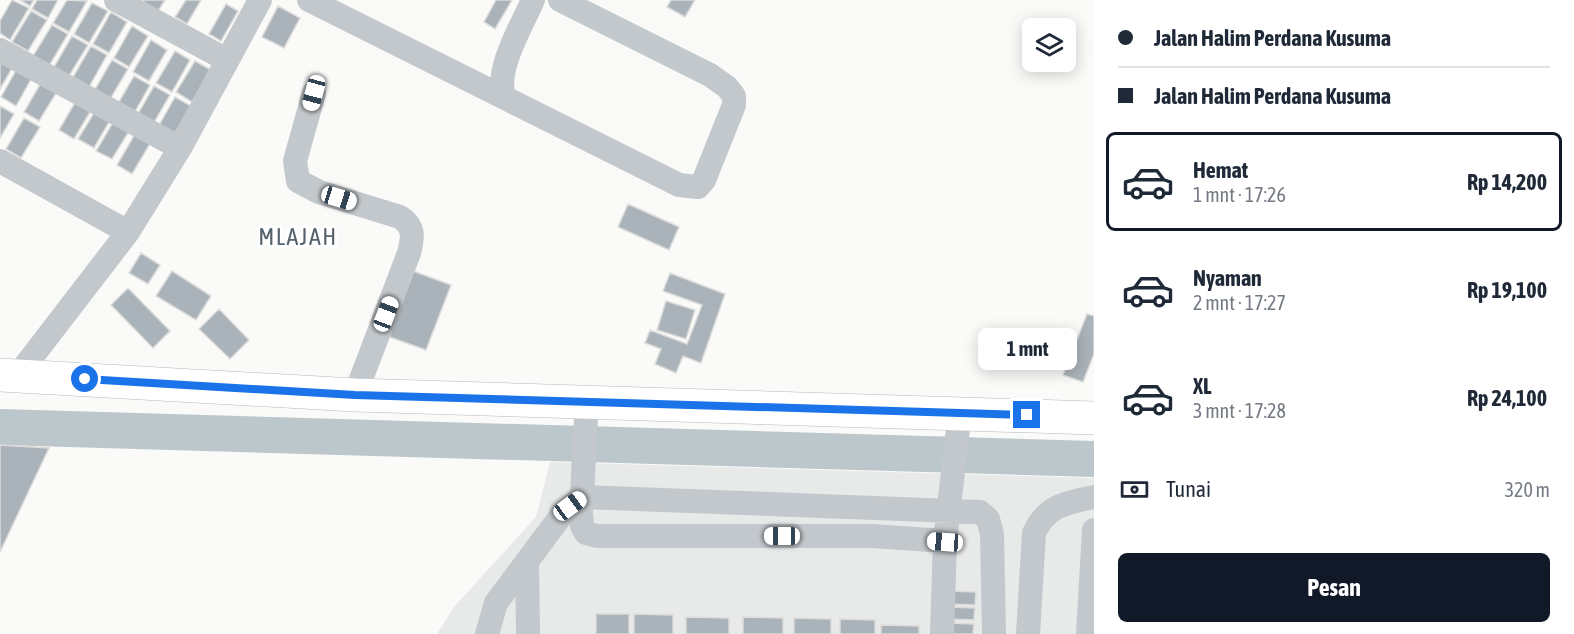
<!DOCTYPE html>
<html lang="id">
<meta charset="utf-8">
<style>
:root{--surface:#fff;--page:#f2f2f3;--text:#1f2937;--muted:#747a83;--line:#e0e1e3;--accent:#111827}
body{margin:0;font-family:"Asap Condensed",sans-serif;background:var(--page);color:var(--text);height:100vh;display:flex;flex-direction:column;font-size:22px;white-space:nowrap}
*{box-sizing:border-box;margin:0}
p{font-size:20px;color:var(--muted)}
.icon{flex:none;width:33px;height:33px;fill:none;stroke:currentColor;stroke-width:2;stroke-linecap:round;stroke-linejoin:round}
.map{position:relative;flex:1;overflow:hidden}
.side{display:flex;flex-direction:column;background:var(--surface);width:480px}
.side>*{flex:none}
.guide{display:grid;align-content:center;height:132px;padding:0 24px;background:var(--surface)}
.fabs{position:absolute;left:1022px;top:18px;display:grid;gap:12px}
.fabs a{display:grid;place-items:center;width:54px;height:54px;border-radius:9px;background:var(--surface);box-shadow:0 3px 15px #0003;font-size:30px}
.end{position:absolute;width:27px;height:27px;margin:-14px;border:8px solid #1a73e8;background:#fff;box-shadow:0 0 0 3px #fff}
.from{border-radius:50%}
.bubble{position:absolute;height:42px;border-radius:9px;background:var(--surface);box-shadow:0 3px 15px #0003;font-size:20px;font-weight:700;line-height:42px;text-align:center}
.car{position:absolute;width:18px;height:36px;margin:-18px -9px;border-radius:8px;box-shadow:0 0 4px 2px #0007;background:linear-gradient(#fff 24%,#345 0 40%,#fff 0 76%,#345 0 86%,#fff 0)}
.guide b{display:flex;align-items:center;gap:21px;height:57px;font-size:22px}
.guide b+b{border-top:2px solid var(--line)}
.guide i{width:15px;height:15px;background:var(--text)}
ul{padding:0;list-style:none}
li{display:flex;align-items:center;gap:18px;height:99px;margin:0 12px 9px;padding:0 12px;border:3px solid transparent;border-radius:9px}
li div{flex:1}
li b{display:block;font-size:22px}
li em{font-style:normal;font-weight:700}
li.current{border-color:var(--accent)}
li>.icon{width:54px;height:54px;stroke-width:1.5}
.pay{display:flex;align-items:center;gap:15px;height:66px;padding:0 24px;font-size:22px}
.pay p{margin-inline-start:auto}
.cta{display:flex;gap:12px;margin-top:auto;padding:12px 24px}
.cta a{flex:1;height:69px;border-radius:9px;background:var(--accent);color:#fff;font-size:24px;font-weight:700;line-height:69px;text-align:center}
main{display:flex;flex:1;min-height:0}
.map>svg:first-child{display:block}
.built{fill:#e8e9e9}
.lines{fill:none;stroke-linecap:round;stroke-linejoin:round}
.river{stroke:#bbc7cb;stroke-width:36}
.building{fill:#aab3b9;stroke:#dcdcda;stroke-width:1.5}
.highway-casing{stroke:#b4b9bd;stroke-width:34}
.minor{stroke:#c3c8cc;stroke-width:24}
.highway{stroke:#fff;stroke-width:33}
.route{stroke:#1a73e8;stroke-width:8}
.labels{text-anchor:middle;stroke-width:6;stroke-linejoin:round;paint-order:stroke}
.quarter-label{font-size:24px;letter-spacing:1.5px;fill:#57646e;stroke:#fff}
</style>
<main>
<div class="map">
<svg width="1094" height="634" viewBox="0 0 1094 634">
<rect width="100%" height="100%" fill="#fafaf8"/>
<path class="built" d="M 550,462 L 1094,478 L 1094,634 L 437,634 L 454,607 L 536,517 Z"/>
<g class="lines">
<path class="river" d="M 0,427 L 1094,459"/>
</g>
<path class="building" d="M 12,0 L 29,8 L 10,40 L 0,33 L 0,21 Z
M 20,0 L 34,0 L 30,6 Z
M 37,0 L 58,0 L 48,18 L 32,9 Z
M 67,0 L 87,1 L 69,32 L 53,23 Z
M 144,0 L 165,0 L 158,11 L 143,2 Z
M 186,0 L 201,0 L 187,24 L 175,17 Z
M 496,0 L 512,0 L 495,29 L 484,22 Z
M 671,0 L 695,0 L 685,17 L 667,7 Z
M 92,3 L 108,11 L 89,43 L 74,34 Z
M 226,4 L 238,11 L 221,41 L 209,34 Z
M 278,6 L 300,18 L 284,48 L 262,37 Z
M 31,11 L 47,20 L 28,51 L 12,42 Z
M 111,12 L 127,22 L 109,53 L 93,44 Z
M 52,25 L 68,34 L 49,66 L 33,56 Z
M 132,26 L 148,36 L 129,67 L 114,58 Z
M 72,36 L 88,45 L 69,76 L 54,67 Z
M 151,40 L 167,50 L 149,81 L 133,72 Z
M 91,46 L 107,55 L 89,87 L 73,77 Z
M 175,51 L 190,60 L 172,92 L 156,83 Z
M 0,54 L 15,63 L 0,89 Z
M 112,60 L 128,69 L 109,101 L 94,91 Z
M 195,61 L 211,70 L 192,102 L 176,92 Z
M 19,65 L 34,74 L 16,106 L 1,97 Z
M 134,76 L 150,85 L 132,117 L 116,107 Z
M 42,81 L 58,90 L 39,121 L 24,112 Z
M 154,86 L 170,95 L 152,126 L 136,117 Z
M 175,97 L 191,106 L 172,138 L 157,129 Z
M 77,99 L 93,107 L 74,139 L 59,130 Z
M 0,106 L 14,114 L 0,138 Z
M 97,108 L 112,117 L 94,148 L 78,139 Z
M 24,118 L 40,127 L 21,158 L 6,149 Z
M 115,119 L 131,128 L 112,159 L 96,151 Z
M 135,134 L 151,142 L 132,174 L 117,165 Z
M 628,204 L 679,227 L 669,250 L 618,227 Z
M 141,253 L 160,265 L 148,284 L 129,273 Z
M 172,271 L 211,296 L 196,320 L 156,296 Z
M 413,271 L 451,285 L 426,350 L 387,336 Z
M 670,273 L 725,294 L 701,363 L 683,356 L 676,373 L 655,364 L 661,349 L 645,343 L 650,330 L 687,344 L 702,305 L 663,291 Z
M 128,288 L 170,331 L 153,348 L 111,305 Z
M 666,301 L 695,310 L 686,339 L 657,330 Z
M 219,309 L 249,340 L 230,359 L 199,329 Z
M 1087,314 L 1094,316 L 1094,354 L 1083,382 L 1063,375 Z
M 0,445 L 49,448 L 0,552 Z
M 948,591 L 976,592 L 975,605 L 948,604 Z
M 949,607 L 975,608 L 974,620 L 949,619 Z
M 596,614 L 629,614 L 629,634 L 596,634 Z
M 634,614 L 673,615 L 673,634 L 634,634 Z
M 686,617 L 729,618 L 729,634 L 686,634 Z
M 743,617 L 783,618 L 783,634 L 743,634 Z
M 794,618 L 831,619 L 831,634 L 794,634 Z
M 840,619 L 875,620 L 875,634 L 840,634 Z
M 948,623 L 974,624 L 973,634 L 947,634 Z
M 881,625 L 919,626 L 919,634 L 881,634 Z"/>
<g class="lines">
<defs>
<path id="highway" d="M 0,375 L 355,395 L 1094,418"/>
</defs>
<use href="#highway" class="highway-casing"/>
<path class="minor" d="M 116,0 L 227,60
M 309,0 L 505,98
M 533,0 C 522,25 493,73 505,98 L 679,185 L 698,187 L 704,180 L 734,105 L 734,96 L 727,87 L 710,75 L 560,0
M 0,50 L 180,148
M 314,93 L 295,161 L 298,181 L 319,192 L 400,217 C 415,227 413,237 409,253 L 355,395
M 0,161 L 128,232
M 18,375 L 128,232 L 180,148 L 260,0
M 587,400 L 581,513 L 582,526 L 586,533 L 597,536 L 872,536 L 945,541
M 527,563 L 528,634
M 487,634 L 496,603 L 563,513 L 582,497 L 980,512 L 988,519 L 992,534 L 994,634
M 942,634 L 945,541 L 960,412
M 1028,634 L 1034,533 C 1046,506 1067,502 1094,497
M 1088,634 L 1094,530"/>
<use href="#highway" class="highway"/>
</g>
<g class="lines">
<path class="route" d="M 85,379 L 355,395 L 1027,415"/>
</g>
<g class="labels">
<g class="quarter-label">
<text x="298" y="245">MLAJAH</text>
</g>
</g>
</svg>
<div class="fabs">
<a><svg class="icon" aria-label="layers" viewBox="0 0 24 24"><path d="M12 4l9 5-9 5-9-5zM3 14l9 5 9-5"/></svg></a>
</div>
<i class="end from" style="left:85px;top:379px"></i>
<i class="end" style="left:1027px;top:415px"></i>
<div class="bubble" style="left:978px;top:328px;width:99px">1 mnt</div>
<i class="car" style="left:314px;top:93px;rotate:195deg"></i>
<i class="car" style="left:339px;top:198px;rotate:107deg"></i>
<i class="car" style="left:386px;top:314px;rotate:21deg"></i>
<i class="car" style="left:570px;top:506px;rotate:54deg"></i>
<i class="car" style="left:782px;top:536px;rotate:270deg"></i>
<i class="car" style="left:945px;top:542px;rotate:274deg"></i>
</div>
<section class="side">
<div class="guide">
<b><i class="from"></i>Jalan Halim Perdana Kusuma</b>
<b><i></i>Jalan Halim Perdana Kusuma</b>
</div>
<ul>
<li class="current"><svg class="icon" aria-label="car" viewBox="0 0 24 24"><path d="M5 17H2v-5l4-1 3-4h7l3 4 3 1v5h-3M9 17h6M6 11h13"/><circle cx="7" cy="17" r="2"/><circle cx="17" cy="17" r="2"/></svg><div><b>Hemat</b><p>1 mnt · 17:26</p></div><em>Rp 14,200</em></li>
<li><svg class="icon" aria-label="car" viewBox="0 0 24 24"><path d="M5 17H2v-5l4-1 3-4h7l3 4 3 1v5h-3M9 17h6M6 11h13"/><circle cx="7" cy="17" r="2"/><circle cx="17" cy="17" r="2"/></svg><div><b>Nyaman</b><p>2 mnt · 17:27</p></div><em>Rp 19,100</em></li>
<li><svg class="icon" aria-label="car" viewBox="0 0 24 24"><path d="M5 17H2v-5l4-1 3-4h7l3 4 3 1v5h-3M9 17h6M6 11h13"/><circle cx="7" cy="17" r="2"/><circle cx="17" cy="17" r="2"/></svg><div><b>XL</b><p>3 mnt · 17:28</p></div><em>Rp 24,100</em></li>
</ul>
<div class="pay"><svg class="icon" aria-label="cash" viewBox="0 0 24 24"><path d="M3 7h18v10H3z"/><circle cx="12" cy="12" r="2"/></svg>Tunai<p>320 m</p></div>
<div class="cta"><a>Pesan</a></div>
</section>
</main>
